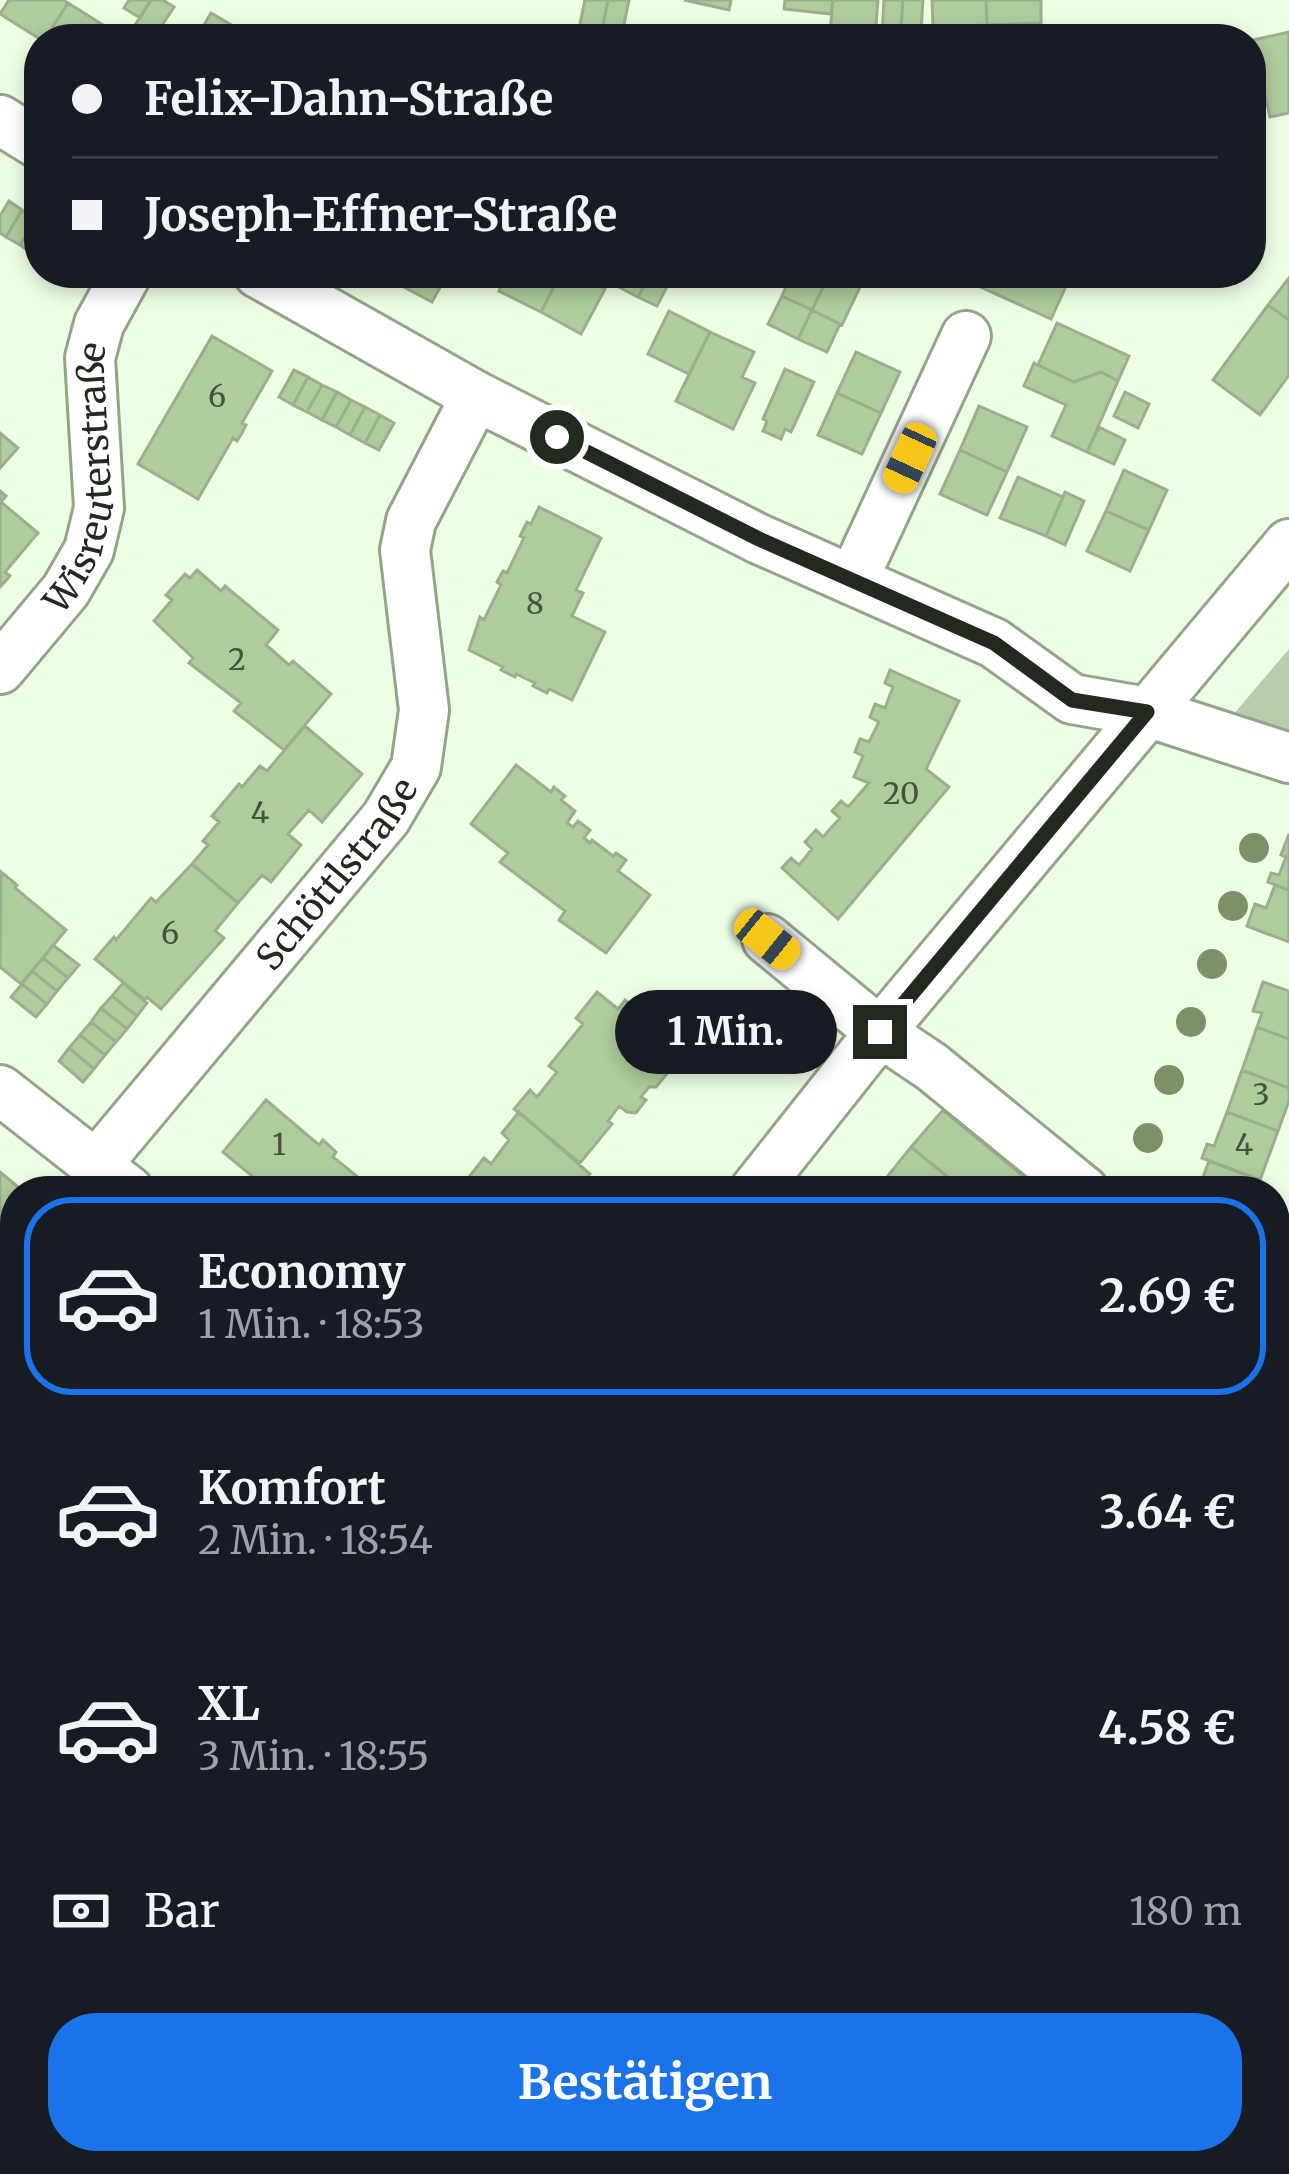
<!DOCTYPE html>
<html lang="de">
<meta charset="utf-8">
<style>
:root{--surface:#171b24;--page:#20242c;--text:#f1f3f6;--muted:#9ea1a6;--line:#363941;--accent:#1a73e8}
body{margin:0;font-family:Merriweather,serif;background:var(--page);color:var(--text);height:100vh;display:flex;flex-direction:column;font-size:45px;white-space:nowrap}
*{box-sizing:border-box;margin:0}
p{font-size:39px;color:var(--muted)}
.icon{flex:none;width:66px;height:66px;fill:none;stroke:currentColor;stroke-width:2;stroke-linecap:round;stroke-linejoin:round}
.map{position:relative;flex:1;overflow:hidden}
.sheet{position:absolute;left:0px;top:1176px;width:1290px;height:999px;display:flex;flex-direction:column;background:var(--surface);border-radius:48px 48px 0 0;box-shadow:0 6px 18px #0003}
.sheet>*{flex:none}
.guide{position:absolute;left:24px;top:24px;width:1242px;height:264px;border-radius:48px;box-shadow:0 6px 18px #0003;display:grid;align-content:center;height:264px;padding:0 48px;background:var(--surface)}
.end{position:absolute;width:54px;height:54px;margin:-27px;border:15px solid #22291e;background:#fff;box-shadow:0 0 0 6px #fff}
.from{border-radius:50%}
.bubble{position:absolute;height:84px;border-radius:42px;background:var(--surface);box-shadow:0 6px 18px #0003;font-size:39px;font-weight:700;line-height:84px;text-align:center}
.car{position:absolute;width:36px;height:72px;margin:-36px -18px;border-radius:15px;box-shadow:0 0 9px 3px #0007;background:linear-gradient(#f5c518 24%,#345 0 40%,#f5c518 0 76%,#345 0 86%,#f5c518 0)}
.guide b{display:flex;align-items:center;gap:42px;height:114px;font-size:45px}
.guide b+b{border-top:3px solid var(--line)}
.guide i{width:30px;height:30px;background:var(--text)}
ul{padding:21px 0 0;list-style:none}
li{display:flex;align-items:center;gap:36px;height:198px;margin:0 24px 18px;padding:0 24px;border:6px solid transparent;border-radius:48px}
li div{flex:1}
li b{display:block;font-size:45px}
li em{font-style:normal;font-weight:700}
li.active{border-color:var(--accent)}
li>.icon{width:108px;height:108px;stroke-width:1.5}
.pay{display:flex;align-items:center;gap:30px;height:132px;padding:0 48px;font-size:45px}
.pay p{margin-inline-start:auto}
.button{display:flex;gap:24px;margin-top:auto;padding:24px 48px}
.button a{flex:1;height:138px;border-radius:48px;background:var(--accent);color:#fff;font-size:48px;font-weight:700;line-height:138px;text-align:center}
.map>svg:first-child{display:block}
.green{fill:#b9cdad}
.building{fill:#aecc9c;stroke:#9bae8f;stroke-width:3}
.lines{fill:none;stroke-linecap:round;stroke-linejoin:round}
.minor-casing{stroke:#93a587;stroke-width:54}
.minor{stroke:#fff;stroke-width:48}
.tree{fill:#7b9169}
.route{stroke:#22291e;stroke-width:15}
.labels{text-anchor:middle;stroke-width:9;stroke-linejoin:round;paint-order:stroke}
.number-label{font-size:30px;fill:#45523e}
.street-label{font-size:36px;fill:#22291e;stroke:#eefee4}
</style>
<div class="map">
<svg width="1289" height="2174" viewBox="0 0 1289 2174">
<rect width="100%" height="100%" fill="#eefee4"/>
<path class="green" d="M 1289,649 L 1289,747 L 1226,723 Z
M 1289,2039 L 1289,2174 L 1222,2174 L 1231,2160 L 1275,2160 L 1275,2080 Z"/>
<path class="building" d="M 9,0 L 63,0 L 68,3 L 45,39 L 40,39 L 0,14 Z
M 129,0 L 151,0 L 140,18 L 124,8 Z
M 151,0 L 163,0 L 174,7 L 153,39 L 126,39 Z
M 585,0 L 608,0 L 601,35 L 578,33 Z
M 608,0 L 629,0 L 621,39 L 601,35 Z
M 684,0 L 731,0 L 729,10 Z
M 785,0 L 833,0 L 831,14 L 784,9 Z
M 833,0 L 878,0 L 875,37 L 830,33 Z
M 884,0 L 903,0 L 900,38 L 882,36 Z
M 903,0 L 923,0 L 921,30 L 901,29 Z
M 932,0 L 986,0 L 987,25 L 933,27 Z
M 986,0 L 1041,0 L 1041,23 L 987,25 Z
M 68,3 L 111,30 L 106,39 L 45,39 Z
M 211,13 L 242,31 L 237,39 L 196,39 Z
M 1289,32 L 1289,113 L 1270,117 L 1253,40 Z
M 9,201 L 22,210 L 6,237 L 0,233 L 0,216 Z
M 22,210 L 36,219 L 20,245 L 6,237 Z
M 36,219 L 39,221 L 39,245 L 33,254 L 20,245 Z
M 411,273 L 448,273 L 432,302 L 404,287 Z
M 508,273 L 561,273 L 541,312 L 499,291 Z
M 561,273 L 583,273 L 581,276 L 605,289 L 581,334 L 541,312 Z
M 626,273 L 651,273 L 638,297 L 619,287 Z
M 651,273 L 673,275 L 657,306 L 638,297 Z
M 792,273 L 830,273 L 812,310 L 782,296 Z
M 830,273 L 860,287 L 842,325 L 812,310 Z
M 949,273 L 992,273 L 985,289 Z
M 992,273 L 1072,273 L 1051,319 L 985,289 Z
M 1289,278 L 1289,320 L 1268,305 Z
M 782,296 L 812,310 L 798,339 L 768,324 Z
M 1268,305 L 1289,320 L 1289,375 L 1260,415 L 1213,380 Z
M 812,310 L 840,324 L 827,352 L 798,339 Z
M 669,311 L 710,332 L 689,374 L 648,354 Z
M 1057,323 L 1129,356 L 1118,381 L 1101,372 L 1074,382 L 1038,365 Z
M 710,332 L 754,352 L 742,377 L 755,383 L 733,429 L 676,401 Z
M 212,336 L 272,371 L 242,423 L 246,425 L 242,433 L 237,441 L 233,438 L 198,499 L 138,464 Z
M 856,352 L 900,372 L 881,413 L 837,393 Z
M 1034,363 L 1074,382 L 1101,372 L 1118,381 L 1087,452 L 1052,436 L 1066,405 L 1024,386 Z
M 785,369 L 814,382 L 791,432 L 785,429 L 781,439 L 763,431 L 767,421 L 763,419 Z
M 294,370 L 308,377 L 293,405 L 279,397 Z
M 308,377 L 322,385 L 307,412 L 293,405 Z
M 322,385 L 337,392 L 322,420 L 307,412 Z
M 337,392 L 351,400 L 336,427 L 322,420 Z
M 1125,392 L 1149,404 L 1138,428 L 1114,416 Z
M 837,393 L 881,413 L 862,454 L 818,435 Z
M 351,400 L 365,407 L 350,435 L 336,427 Z
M 979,406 L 1027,427 L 1007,472 L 960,450 Z
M 365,407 L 380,415 L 365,443 L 350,435 Z
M 380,415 L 394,423 L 379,450 L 365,443 Z
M 1099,427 L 1125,440 L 1114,464 L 1087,452 Z
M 0,433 L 18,448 L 0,468 Z
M 960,450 L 1007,472 L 987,515 L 940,494 Z
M 1124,470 L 1167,490 L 1149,530 L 1106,511 Z
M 1018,477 L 1063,497 L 1046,536 L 1000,518 Z
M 0,491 L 6,496 L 1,502 L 38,533 L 5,572 L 10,576 L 0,587 Z
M 1065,492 L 1084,501 L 1065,545 L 1046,536 Z
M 539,507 L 601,538 L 576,590 L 583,593 L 572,616 L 605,632 L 572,700 L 549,689 L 547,693 L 533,686 L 535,683 L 516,674 L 515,677 L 501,670 L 503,667 L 469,650 L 480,617 L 484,620 L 501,585 L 497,582 L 503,571 L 507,573 L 524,538 L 520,536 L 527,522 L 531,524 Z
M 1106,511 L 1149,530 L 1130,571 L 1087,551 Z
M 197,570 L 221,591 L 225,586 L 278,630 L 266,645 L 289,665 L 293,661 L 331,694 L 284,750 L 234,711 L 241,703 L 189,663 L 193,658 L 154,621 L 172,600 L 166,595 L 185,574 L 190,578 Z
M 890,670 L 959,701 L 926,769 L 949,787 L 838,919 L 782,868 L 791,858 L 799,865 L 812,849 L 805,842 L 816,830 L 823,837 L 840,818 L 832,811 L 841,801 L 848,807 L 869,783 L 854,777 L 863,756 L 855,752 L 860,739 L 869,742 L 879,722 L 870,717 L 875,704 L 885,708 L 893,687 L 885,683 Z
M 305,726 L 362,774 L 322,822 L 309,810 L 288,834 L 301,845 L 271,882 L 262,875 L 238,903 L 192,864 L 208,845 L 203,841 L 219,822 L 212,816 L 239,784 L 242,787 L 260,766 L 267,771 Z
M 516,765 L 551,792 L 554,787 L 565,796 L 561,800 L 575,811 L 567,823 L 573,827 L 578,821 L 590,830 L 584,838 L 590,843 L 592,840 L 613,856 L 616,853 L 626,860 L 618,871 L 650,895 L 606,953 L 559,920 L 565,911 L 500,862 L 508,853 L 471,824 Z
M 1289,834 L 1289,890 L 1268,882 L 1271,873 L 1279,875 L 1286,857 L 1281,855 Z
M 192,864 L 238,903 L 215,931 L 224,938 L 161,1009 L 147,997 L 145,1000 L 95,959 L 114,937 L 116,940 L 151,898 L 156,902 Z
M 1,872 L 17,885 L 15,888 L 66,930 L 21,984 L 0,967 Z
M 1275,885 L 1289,890 L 1289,942 L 1247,926 L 1255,904 L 1266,908 Z
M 53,945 L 79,965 L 68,978 L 43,958 Z
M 43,958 L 68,978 L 57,991 L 32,971 Z
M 32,971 L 57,991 L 47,1004 L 22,984 Z
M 1263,982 L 1289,991 L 1289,1039 L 1257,1027 L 1262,1013 L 1253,1011 Z
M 123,983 L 147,1003 L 137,1016 L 112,996 Z
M 22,984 L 47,1004 L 36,1017 L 11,997 Z
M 597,992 L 618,1009 L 625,1000 L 640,1012 L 637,1015 L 684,1053 L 656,1087 L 649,1087 L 641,1097 L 646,1100 L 636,1113 L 627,1112 L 619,1106 L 608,1121 L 612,1124 L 580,1163 L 514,1109 L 530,1090 L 537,1097 L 557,1072 L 549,1066 L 583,1024 L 576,1018 Z
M 112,996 L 137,1016 L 127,1029 L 101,1008 Z
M 101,1008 L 127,1029 L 116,1042 L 91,1022 Z
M 91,1022 L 116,1042 L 105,1055 L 80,1035 Z
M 1257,1027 L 1289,1039 L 1289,1088 L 1242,1070 Z
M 80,1035 L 105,1055 L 94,1069 L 69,1048 Z
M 69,1048 L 94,1069 L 83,1082 L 59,1061 Z
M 1242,1070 L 1289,1088 L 1289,1101 L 1278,1131 L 1227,1112 Z
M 266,1100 L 319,1145 L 323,1140 L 336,1152 L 333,1157 L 375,1191 L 270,1191 L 223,1152 Z
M 943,1110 L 1041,1191 L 965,1191 L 911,1147 Z
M 519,1112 L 590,1174 L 576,1191 L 458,1191 L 484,1158 L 491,1164 L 509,1140 L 502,1133 Z
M 1227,1112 L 1278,1131 L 1260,1180 L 1202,1158 L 1207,1144 L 1214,1146 Z
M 911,1147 L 950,1179 L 939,1191 L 866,1191 L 873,1183 L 879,1187 Z
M 1209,1161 L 1260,1180 L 1256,1191 L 1198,1191 Z
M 0,1172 L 23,1191 L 15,1191 L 15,1219 L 0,1237 Z
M 15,1219 L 15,1263 L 0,1251 L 0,1237 Z
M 1275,1260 L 1289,1271 L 1289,1317 L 1275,1305 Z
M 1275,1382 L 1289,1394 L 1289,1414 L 1275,1431 Z
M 1289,1414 L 1289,1452 L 1275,1440 L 1275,1431 Z
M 0,1441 L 15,1453 L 15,1468 L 0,1486 Z
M 9,1475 L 15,1480 L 15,1551 L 0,1570 L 0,1486 Z
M 1275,1712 L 1289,1717 L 1289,1780 L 1275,1775 Z
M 1275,1775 L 1289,1780 L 1289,1830 L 1275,1825 Z
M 0,1840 L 15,1853 L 15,1928 L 0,1915 Z
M 1275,1885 L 1289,1890 L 1280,1919 L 1275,1917 Z
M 75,2160 L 198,2160 L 214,2174 L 63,2174 Z
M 274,2160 L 346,2160 L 335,2174 L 292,2174 Z
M 346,2160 L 411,2160 L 417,2165 L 413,2172 L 415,2174 L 335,2174 Z
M 586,2160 L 647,2160 L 664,2168 L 661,2174 L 595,2174 L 582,2168 Z
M 784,2160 L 854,2160 L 853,2164 L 860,2168 L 857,2174 L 794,2174 L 797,2166 Z
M 1109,2160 L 1130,2174 L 1076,2174 L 1081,2167 L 1073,2161 Z
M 1109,2160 L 1169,2160 L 1171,2174 L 1130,2174 Z"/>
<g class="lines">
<defs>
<g id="minor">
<path d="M 0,120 L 39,144"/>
<path d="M 258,273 L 476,396 L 759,539 L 994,643 L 1072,699 L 1147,712 L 1289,758"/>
<path d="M 853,580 L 966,336"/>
<path id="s1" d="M 0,669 L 66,590 L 89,550 L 99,508 L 90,358 L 99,324 L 127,273"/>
<path d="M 767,939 L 880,1032 L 932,1067 L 1084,1191"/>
<path d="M 0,1090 L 129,1191"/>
<path id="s2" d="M 96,1165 L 386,818 L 416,767 L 424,710 L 405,550 L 411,521 L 476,396"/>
<path d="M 754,1191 L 880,1032 L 1289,544"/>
<path d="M 1275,1344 L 1289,1355"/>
<path d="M 0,1775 L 15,1787"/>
<path d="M 1275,1997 L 1289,1955"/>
<path d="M 0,2098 L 15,2082"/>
<path d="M 470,2160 L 497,2174"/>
<path d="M 678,2174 L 682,2160"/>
<path d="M 1184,2174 L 1194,2160"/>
</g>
</defs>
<use href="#minor" class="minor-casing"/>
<use href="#minor" class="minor"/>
</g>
<g class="tree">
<circle cx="1254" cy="848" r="15"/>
<circle cx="1233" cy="906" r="15"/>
<circle cx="1212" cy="964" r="15"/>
<circle cx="1191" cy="1022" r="15"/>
<circle cx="1169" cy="1080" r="15"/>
<circle cx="1148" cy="1138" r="15"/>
</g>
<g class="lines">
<path class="route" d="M 557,437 L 759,539 L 994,643 L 1072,700 L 1147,712 L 880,1032"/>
</g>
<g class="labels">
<g class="number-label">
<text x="217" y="407">6</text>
<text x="535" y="614">8</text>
<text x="237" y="670">2</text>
<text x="901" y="804">20</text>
<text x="260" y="823">4</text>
<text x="170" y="944">6</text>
<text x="1261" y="1105">3</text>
<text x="279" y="1155">1</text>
<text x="1244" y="1155">4</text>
</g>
<g class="street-label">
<text dy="13" stroke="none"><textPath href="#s1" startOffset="219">Wisreuterstraße</textPath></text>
<text dy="13" stroke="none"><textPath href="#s2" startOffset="378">Schöttlstraße</textPath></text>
</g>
</g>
</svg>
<i class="end from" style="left:557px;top:437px"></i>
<i class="end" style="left:880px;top:1032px"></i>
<div class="bubble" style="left:615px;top:990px;width:222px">1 Min.</div>
<i class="car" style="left:910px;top:458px;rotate:205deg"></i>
<i class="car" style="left:767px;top:939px;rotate:129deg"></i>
<div class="guide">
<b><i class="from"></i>Felix-Dahn-Straße</b>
<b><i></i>Joseph-Effner-Straße</b>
</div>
<section class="sheet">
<ul>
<li class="active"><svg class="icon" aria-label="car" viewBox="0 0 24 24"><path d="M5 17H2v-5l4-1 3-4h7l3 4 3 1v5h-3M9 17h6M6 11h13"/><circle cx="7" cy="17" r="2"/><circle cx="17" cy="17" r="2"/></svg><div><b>Economy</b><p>1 Min. · 18:53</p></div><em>2.69 €</em></li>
<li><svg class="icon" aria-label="car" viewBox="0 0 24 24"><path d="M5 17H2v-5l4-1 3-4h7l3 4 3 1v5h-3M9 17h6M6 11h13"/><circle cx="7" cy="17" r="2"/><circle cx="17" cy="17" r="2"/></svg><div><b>Komfort</b><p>2 Min. · 18:54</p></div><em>3.64 €</em></li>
<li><svg class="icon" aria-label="car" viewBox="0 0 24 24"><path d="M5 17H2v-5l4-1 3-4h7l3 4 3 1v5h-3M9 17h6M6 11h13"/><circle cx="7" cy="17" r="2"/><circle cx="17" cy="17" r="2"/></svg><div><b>XL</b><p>3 Min. · 18:55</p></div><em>4.58 €</em></li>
</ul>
<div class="pay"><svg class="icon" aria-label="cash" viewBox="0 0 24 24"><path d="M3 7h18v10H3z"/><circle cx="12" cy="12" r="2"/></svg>Bar<p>180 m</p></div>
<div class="button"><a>Bestätigen</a></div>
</section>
</div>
